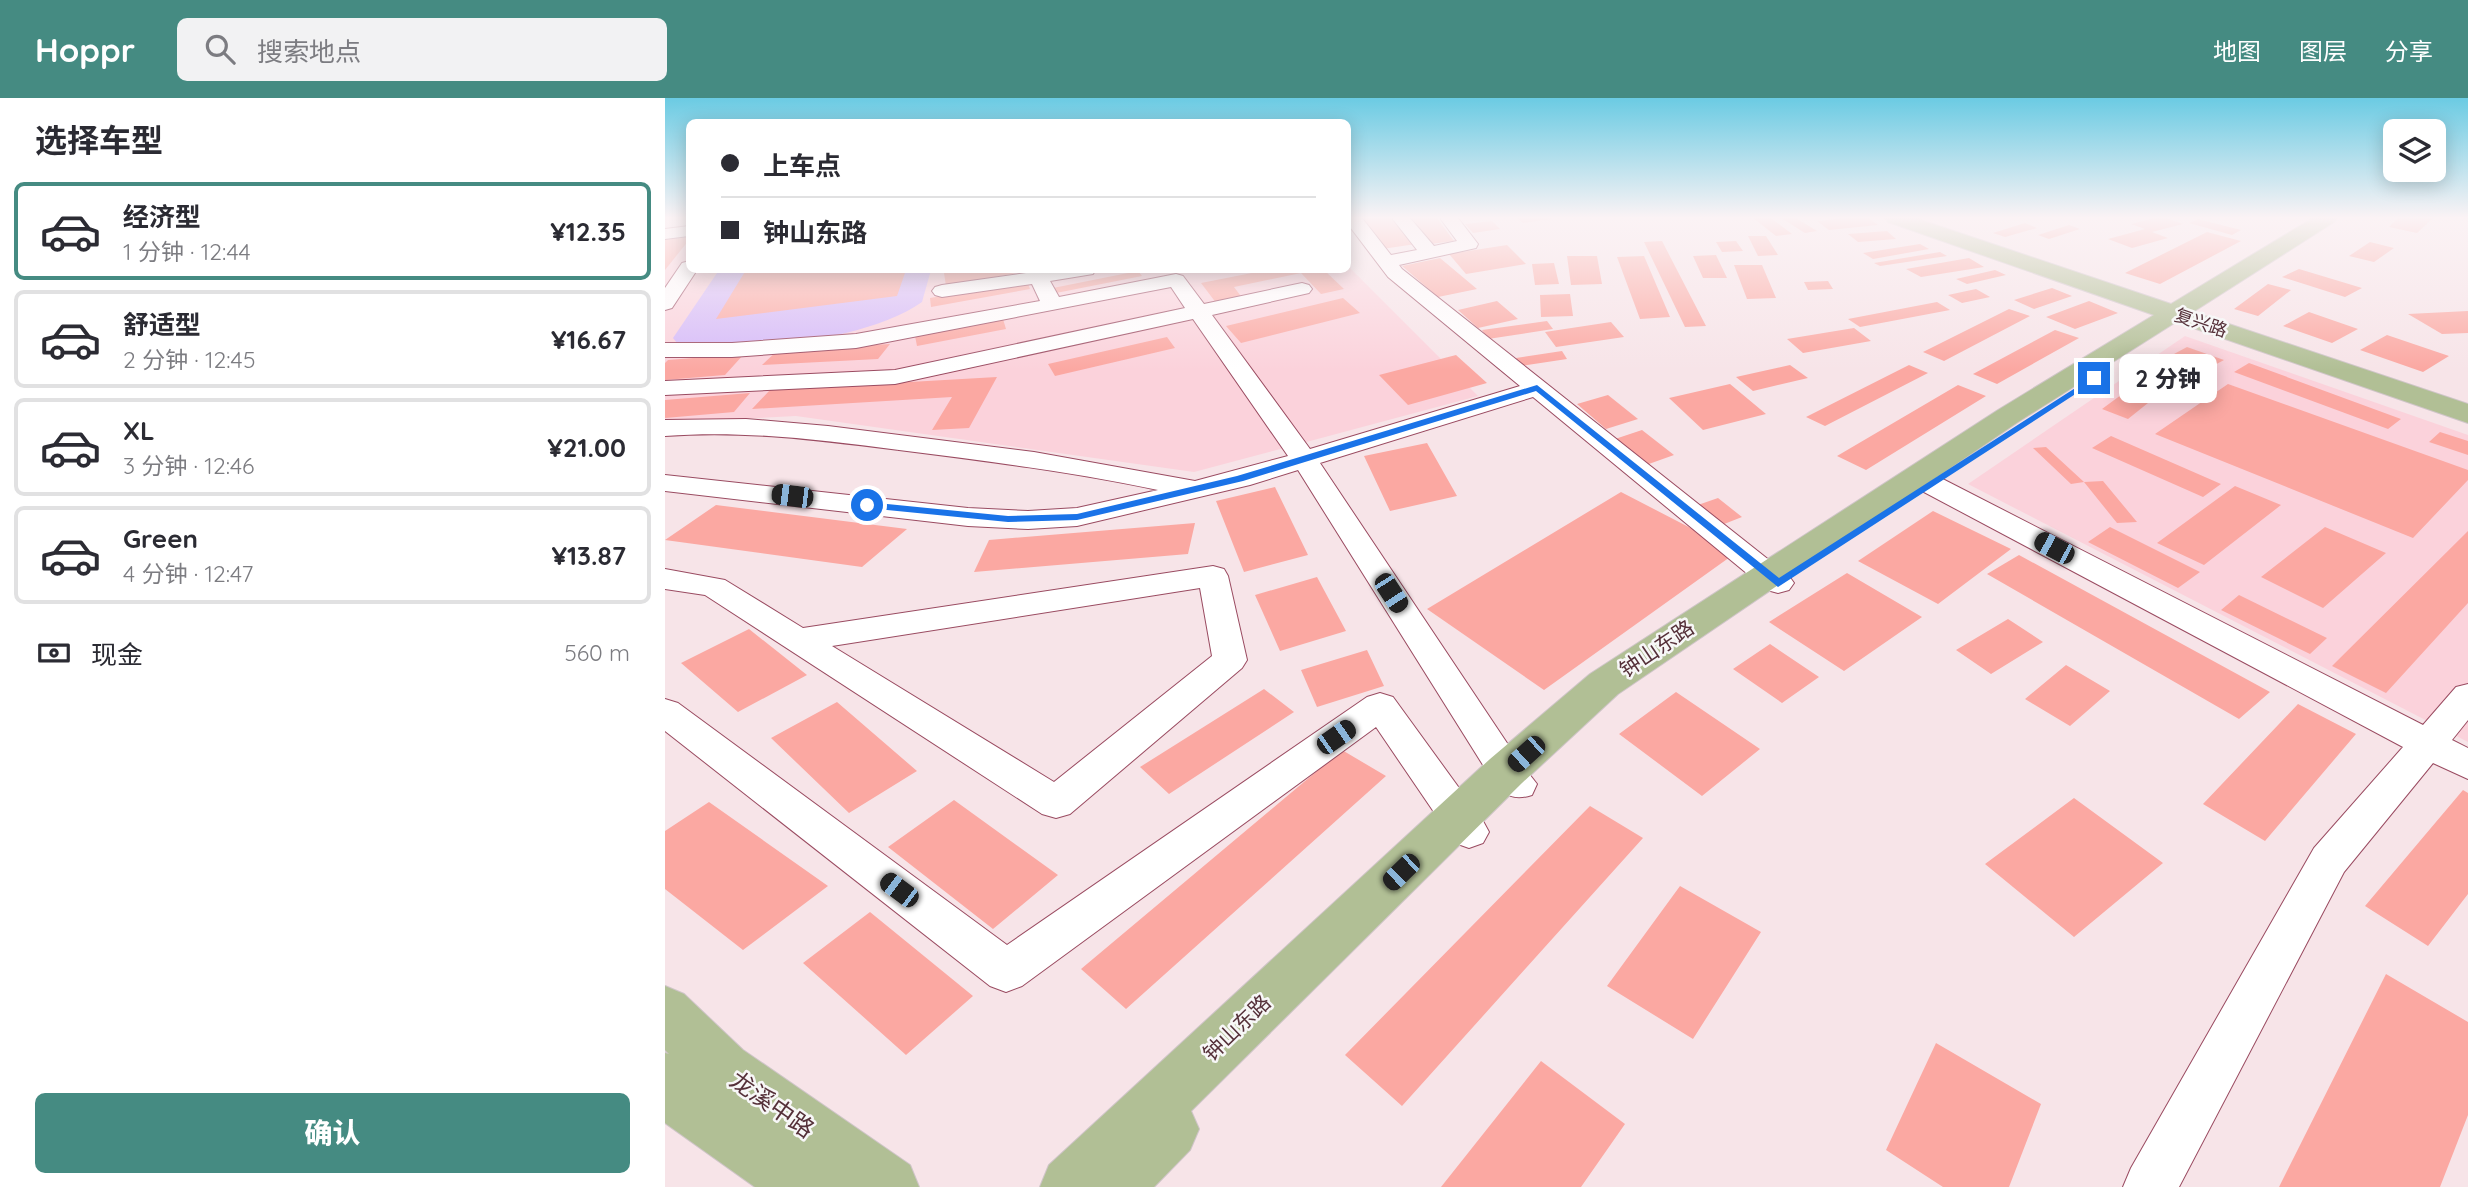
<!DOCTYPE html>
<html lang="zh">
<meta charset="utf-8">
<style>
:root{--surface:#fff;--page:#f2f2f3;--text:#2b2b33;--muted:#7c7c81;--line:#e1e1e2;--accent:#458b82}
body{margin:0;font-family:Quicksand,"Noto Sans SC",sans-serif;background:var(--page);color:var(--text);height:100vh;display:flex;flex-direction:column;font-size:26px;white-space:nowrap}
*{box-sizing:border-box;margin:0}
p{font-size:23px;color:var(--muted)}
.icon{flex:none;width:38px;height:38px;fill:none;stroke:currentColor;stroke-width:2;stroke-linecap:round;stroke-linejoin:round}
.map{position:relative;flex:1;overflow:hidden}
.sheet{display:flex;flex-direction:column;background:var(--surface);width:665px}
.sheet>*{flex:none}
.top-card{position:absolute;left:21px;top:21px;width:665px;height:154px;border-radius:10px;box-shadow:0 4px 18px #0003;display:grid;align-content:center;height:154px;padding:0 35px;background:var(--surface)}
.controls{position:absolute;left:1718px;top:21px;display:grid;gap:14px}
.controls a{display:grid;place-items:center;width:63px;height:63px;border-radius:10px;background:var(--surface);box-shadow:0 4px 18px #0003;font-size:35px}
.end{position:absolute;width:32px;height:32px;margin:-16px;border:9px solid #1a73e8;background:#fff;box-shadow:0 0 0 4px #fff}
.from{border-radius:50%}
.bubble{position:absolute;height:49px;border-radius:10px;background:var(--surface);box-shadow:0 4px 18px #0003;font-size:23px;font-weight:800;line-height:49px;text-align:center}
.car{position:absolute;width:21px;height:42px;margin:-21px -10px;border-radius:9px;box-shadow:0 0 5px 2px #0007;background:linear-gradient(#222 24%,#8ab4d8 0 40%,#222 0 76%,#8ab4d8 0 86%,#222 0)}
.top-card b{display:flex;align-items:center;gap:24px;height:66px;font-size:26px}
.top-card b+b{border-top:2px solid var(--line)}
.top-card i{width:18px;height:18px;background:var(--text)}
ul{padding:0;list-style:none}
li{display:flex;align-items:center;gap:21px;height:98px;margin:0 14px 10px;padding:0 21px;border:4px solid var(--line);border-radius:10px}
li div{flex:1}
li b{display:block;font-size:26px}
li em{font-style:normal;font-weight:800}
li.current{border-color:var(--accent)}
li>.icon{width:63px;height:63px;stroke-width:1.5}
h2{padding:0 35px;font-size:32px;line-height:84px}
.pay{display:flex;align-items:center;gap:18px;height:77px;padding:0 35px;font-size:26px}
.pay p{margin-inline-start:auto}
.primary-button{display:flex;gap:14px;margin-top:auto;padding:14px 35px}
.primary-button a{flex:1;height:80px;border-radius:10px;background:var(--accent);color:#fff;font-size:28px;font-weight:800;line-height:80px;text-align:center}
header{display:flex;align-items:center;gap:42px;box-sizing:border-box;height:98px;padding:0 35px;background:var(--accent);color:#fff}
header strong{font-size:33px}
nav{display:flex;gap:38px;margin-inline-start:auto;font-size:24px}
.search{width:490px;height:63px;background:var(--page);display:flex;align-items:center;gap:18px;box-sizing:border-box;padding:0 24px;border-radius:10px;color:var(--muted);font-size:26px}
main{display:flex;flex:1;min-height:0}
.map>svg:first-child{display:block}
.built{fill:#fbd2db}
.green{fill:#d5baf9}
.building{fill:#fba8a2}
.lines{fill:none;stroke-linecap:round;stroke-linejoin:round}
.minor-casing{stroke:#9a4b61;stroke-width:2}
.major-casing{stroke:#cfc5c8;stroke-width:2}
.minor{fill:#fff;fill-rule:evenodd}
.major{fill:#b1bf95;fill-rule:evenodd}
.route{fill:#1a73e8}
.labels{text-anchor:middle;stroke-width:5;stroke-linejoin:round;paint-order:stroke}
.far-street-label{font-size:18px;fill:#553039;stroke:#f7f7f7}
.street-label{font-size:21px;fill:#553039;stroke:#f7f7f7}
.near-street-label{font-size:24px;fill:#553039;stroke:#f7f7f7}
</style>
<header>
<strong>Hoppr</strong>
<div class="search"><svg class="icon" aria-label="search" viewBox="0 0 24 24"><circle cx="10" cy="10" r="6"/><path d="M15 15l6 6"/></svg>搜索地点</div>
<nav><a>地图</a><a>图层</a><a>分享</a></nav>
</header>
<main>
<section class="sheet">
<h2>选择车型</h2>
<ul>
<li class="current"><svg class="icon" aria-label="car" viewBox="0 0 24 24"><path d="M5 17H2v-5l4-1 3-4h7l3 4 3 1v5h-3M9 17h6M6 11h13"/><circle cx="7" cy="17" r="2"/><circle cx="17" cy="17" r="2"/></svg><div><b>经济型</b><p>1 分钟 · 12:44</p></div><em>¥12.35</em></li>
<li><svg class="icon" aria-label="car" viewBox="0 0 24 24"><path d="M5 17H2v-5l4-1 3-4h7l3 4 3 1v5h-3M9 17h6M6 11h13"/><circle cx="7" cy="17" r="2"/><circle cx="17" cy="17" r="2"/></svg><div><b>舒适型</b><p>2 分钟 · 12:45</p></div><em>¥16.67</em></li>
<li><svg class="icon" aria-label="car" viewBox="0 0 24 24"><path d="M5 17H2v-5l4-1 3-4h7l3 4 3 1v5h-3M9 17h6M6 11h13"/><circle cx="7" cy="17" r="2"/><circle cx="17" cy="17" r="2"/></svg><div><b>XL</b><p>3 分钟 · 12:46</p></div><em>¥21.00</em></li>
<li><svg class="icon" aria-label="car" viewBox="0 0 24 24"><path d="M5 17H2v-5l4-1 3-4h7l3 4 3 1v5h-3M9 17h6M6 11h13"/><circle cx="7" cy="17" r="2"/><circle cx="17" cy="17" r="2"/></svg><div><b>Green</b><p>4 分钟 · 12:47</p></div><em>¥13.87</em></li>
</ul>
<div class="pay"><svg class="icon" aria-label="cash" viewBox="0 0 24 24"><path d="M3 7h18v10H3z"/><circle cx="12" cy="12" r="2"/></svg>现金<p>560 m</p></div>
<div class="primary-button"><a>确认</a></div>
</section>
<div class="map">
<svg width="1803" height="1089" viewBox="0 0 1803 1089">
<rect width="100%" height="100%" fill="#f7e4e8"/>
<path class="built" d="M 24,129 L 24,172 L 682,172 L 683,168 L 813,298 L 529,374 L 131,318 L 0,325 L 0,132 Z
M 1520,238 L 1803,337 L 1803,644 L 1303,386 Z"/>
<path class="green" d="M 54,172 L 266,172 L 257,204 C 218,232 146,244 98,247 C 70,249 40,246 12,245 L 8,240 Z"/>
<path class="building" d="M 695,120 L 731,120 L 751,146 L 717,151 Z
M 747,120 L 772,120 L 789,143 L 766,146 Z
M 852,120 L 887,120 L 887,121 L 858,125 Z
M 1088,120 L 1106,120 L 1127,136 L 1111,138 Z
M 1116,120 L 1131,120 L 1152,133 L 1140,135 Z
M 1182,120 L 1203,120 L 1213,127 L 1164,132 L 1152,123 Z
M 1490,120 L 1501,120 L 1518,126 L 1487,134 L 1503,140 L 1467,150 L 1443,141 L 1480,131 L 1466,126 Z
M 1733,120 L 1768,120 L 1752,135 L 1724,129 Z
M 1533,121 L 1576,132 L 1567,137 L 1524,125 Z
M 827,123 L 835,131 L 808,135 L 800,126 Z
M 1360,125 L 1372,130 L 1340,139 L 1328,135 Z
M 1404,127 L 1415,131 L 1384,141 L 1373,137 Z
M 1222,133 L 1231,141 L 1193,144 L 1183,136 Z
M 1542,134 L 1576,143 L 1495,186 L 1460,175 Z
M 1083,138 L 1101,138 L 1113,157 L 1093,158 Z
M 24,139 L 24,142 L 0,172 L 0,142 Z
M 997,143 L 1041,228 L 1020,229 L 979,144 Z
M 1071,143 L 1078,153 L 1057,154 L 1051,144 Z
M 1705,144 L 1729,150 L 1709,164 L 1684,158 Z
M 1255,146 L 1264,151 L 1208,161 L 1198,155 Z
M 842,147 L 861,166 L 801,176 L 784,156 Z
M 1275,154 L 1282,158 L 1215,168 L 1209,165 Z
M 1051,157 L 1062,180 L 1038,180 L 1028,158 Z
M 902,158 L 932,158 L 937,186 L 906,187 Z
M 979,158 L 1005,219 L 975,221 L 952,159 Z
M 775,160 L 812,191 L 773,199 L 737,168 Z
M 1304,160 L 1319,169 L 1256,179 L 1241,171 Z
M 889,165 L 894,186 L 870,187 L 867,166 Z
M 1069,167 L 1097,167 L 1111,200 L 1082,201 Z
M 1634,171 L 1697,190 L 1680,199 L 1617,179 Z
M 81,172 L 241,172 L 232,198 L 51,221 Z
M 302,172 L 356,172 L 357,174 L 281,188 L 279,175 Z
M 602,172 L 659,172 L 679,191 L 656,196 L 636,175 L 569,189 L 584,209 L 558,214 L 536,185 Z
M 1330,172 L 1341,177 L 1302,186 L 1291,181 Z
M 473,173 L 477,178 L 391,195 L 388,190 Z
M 362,183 L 365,191 L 266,209 L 265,200 Z
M 1163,183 L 1168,191 L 1143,192 L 1139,184 Z
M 1603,186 L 1626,192 L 1593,218 L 1569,211 Z
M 1387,190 L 1407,198 L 1369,211 L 1349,202 Z
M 1311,191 L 1325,199 L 1297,205 L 1283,197 Z
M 905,196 L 908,218 L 876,219 L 875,197 Z
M 678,200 L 695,215 L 576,245 L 561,228 Z
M 832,203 L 853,221 L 813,230 L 793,212 Z
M 1424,203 L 1453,215 L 1410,231 L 1381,219 Z
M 1272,204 L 1285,212 L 1195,229 L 1183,221 Z
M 1344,211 L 1365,218 L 1279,263 L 1258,254 Z
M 1803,213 L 1803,235 L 1777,236 L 1743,216 Z
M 1644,214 L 1693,231 L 1667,245 L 1618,228 Z
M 338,221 L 341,231 L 252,248 L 250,238 Z
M 882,223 L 888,231 L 823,241 L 817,232 Z
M 946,224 L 959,239 L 891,249 L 880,234 Z
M 1189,230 L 1206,243 L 1138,255 L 1122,241 Z
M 1390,232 L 1414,240 L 1332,286 L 1308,276 Z
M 1722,237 L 1784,258 L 1758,274 L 1695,252 Z
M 502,239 L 510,250 L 390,278 L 383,266 Z
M 225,246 L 213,261 L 97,267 L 113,252 Z
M 1522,249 L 1559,262 L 1546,269 L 1509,256 Z
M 897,253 L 902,261 L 856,268 L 851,260 Z
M 79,256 L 60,277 L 0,282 L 0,265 L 3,262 Z
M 791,257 L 822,285 L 743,307 L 714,277 Z
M 1584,265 L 1736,321 L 1723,331 L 1569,274 Z
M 1125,267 L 1143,280 L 1088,293 L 1071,279 Z
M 1244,267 L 1263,275 L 1160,328 L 1141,319 Z
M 1494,269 L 1518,277 L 1463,321 L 1437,311 Z
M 332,279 L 304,330 L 267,332 L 287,299 L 87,311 L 105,292 Z
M 1065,286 L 1101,316 L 1038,332 L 1004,300 Z
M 1563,286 L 1803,372 L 1803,382 L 1748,440 L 1490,336 Z
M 1293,287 L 1321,298 L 1201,372 L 1172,358 Z
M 85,295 L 69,314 L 0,320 L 0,302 Z
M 943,297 L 973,321 L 941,331 L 912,306 Z
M 977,332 L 1009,357 L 981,367 L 950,341 Z
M 1775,334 L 1803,343 L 1803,357 L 1764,344 Z
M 1446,338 L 1556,386 L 1538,399 L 1427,350 Z
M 762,345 L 792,398 L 725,413 L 699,358 Z
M 1381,349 L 1419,384 L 1406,386 L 1368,350 Z
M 1438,383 L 1472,424 L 1452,425 L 1419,384 Z
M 1570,388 L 1616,407 L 1539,467 L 1492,445 Z
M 610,389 L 643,457 L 579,474 L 551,403 Z
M 956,394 L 1072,454 L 879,592 L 762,511 Z
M 1053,400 L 1077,419 L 1054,428 L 1030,408 Z
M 51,407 L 242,431 L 197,469 L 0,442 Z
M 1268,413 L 1346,451 L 1273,506 L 1193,463 Z
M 530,425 L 523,456 L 309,474 L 324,442 Z
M 1445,429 L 1535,474 L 1513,490 L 1423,444 Z
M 1660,429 L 1721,455 L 1658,510 L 1596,479 Z
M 1803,433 L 1803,505 L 1721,595 L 1667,568 Z
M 1354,457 L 1605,594 L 1574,621 L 1322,476 Z
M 1182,475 L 1257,519 L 1179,573 L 1104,524 Z
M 652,479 L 681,533 L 615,553 L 590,497 Z
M 1574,497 L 1662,540 L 1645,556 L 1556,512 Z
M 1343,521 L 1378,544 L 1326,576 L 1291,552 Z
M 84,531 L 142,577 L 73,614 L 16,565 Z
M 1105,546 L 1154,579 L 1117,605 L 1068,571 Z
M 702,552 L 719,588 L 652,609 L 636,572 Z
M 1401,567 L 1445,593 L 1405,628 L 1360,601 Z
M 599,591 L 629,614 L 504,696 L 475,669 Z
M 1011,594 L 1095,651 L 1037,698 L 954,636 Z
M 172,604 L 252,673 L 184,715 L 106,640 Z
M 1633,606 L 1691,636 L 1600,743 L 1538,706 Z
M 677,652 L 721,678 L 461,911 L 416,871 Z
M 1798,692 L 1803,695 L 1803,796 L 1763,848 L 1700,808 Z
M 1409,700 L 1498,765 L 1409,839 L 1320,766 Z
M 289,702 L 393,777 L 328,831 L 223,749 Z
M 44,704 L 163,788 L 78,852 L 0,791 L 0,733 Z
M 925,708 L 978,740 L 737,1008 L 680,957 Z
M 1015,788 L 1096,834 L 1028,941 L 942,888 Z
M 205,814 L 308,898 L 241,957 L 138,865 Z
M 1721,876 L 1803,924 L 1803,1017 L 1775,1089 L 1614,1089 Z
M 1271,945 L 1376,1006 L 1344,1089 L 1278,1089 L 1221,1052 Z
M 876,963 L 960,1026 L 916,1089 L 776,1089 Z"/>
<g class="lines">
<defs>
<path id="minor" d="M 682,120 L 697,120 L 726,157 L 752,152 L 727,120 L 745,120 L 769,148 L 792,143 L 775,120 L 793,120 L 813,146 L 811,150 L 734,167 L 737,171 L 1124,478 L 1129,485 L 1124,492 L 1113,495 L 1102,492 L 868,299 L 655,365 L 854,663 L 872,686 L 867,697 C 848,703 840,697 828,683 L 633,372 L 585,387 L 412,428 L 363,431 L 303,428 L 0,393 L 0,377 L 303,410 L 363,413 L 412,410 L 493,392 C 408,374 321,363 234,352 C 156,342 79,332 0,338 L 0,322 L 81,321 L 163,328 L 369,354 L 530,383 L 623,358 L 528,221 L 230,286 L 0,297 L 0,283 L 230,272 L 520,210 L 506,189 L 191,250 L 67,259 L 0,259 L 0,245 L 67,245 L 191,236 L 375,203 L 367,186 L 277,199 L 270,197 L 267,193 L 270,189 L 277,187 L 361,175 L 360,172 L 430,172 L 428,176 L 385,183 L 394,199 L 511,176 L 518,178 L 539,206 L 637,185 L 644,187 L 647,191 L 644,195 L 547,217 L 645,351 L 855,288 L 723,179 L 682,125 Z
M 24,128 L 24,138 L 0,141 L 0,131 Z
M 24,163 L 24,172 L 32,172 L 7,210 L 0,212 L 0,190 L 17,165 Z
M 1252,371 L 1262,373 L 1758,627 L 1791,589 L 1803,586 L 1803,622 L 1787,642 L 1803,650 L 1803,681 L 1768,665 L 1679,774 L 1514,1089 L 1458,1089 L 1466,1070 L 1649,750 L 1738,649 L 1242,385 L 1238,379 L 1242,373 Z
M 548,468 L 559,471 L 563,478 L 582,562 L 577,570 L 405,716 L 391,720 L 377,716 L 40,497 L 0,491 L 0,471 L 60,482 L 138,530 ZM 535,490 L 547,558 L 389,684 L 167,548 Z
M 715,595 L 728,599 L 818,723 L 824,734 L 818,745 L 804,750 L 790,745 L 711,629 L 357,888 L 341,894 L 325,888 L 0,633 L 0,601 L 13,605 L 342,847 L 702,599 Z"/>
<path id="major" d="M 1220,120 L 1250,120 L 1506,206 L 1648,120 L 1672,120 L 1669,124 L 1528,214 L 1803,306 L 1803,325 L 1511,224 L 1353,324 L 953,596 L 857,685 L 526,1013 L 534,1031 L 525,1052 L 489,1089 L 375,1089 L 384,1067 L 825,661 L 925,576 L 1333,312 L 1489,217 L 1223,124 Z
M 0,888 L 19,896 L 78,952 L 245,1067 L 254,1089 L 90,1089 L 0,1025 L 0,955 L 4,956 L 0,952 Z"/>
</defs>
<use href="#minor" class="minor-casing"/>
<use href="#major" class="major-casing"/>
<use href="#minor" class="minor"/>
<use href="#major" class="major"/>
</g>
<linearGradient id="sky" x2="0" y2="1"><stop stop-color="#6bcbe3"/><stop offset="0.44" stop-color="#fbf3f5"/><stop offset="1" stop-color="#fbf3f5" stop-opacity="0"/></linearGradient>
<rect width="1803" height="272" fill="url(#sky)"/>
<path class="route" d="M 1429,278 L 1432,282 L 1113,489 L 871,293 L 578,383 L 412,422 L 343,424 L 202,410 L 197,407 L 202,404 L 343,418 L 412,416 L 572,378 L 872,287 L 1114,480 Z"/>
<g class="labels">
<g class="far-street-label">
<text transform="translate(1536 225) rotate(19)" y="6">复兴路</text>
</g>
<g class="street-label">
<text transform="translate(992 551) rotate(-34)" y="7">钟山东路</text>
<text transform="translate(572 930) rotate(-44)" y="7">钟山东路</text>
</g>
<g class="near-street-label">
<text transform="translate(107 1007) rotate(35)" y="8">龙溪中路</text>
</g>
</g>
</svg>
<div class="controls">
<a><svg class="icon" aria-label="layers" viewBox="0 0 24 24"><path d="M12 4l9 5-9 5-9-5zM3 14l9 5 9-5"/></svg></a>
</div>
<i class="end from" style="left:202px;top:407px"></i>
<i class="end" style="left:1429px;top:280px"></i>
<div class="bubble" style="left:1454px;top:256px;width:98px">2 分钟</div>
<i class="car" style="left:127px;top:398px;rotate:277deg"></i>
<i class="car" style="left:1389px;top:450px;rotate:298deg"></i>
<i class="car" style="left:726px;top:495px;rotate:147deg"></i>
<i class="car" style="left:671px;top:639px;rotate:55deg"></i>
<i class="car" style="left:861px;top:656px;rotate:228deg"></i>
<i class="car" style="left:736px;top:774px;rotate:226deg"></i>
<i class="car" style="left:234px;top:792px;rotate:307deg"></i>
<div class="top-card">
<b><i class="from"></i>上车点</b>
<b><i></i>钟山东路</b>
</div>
</div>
</main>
